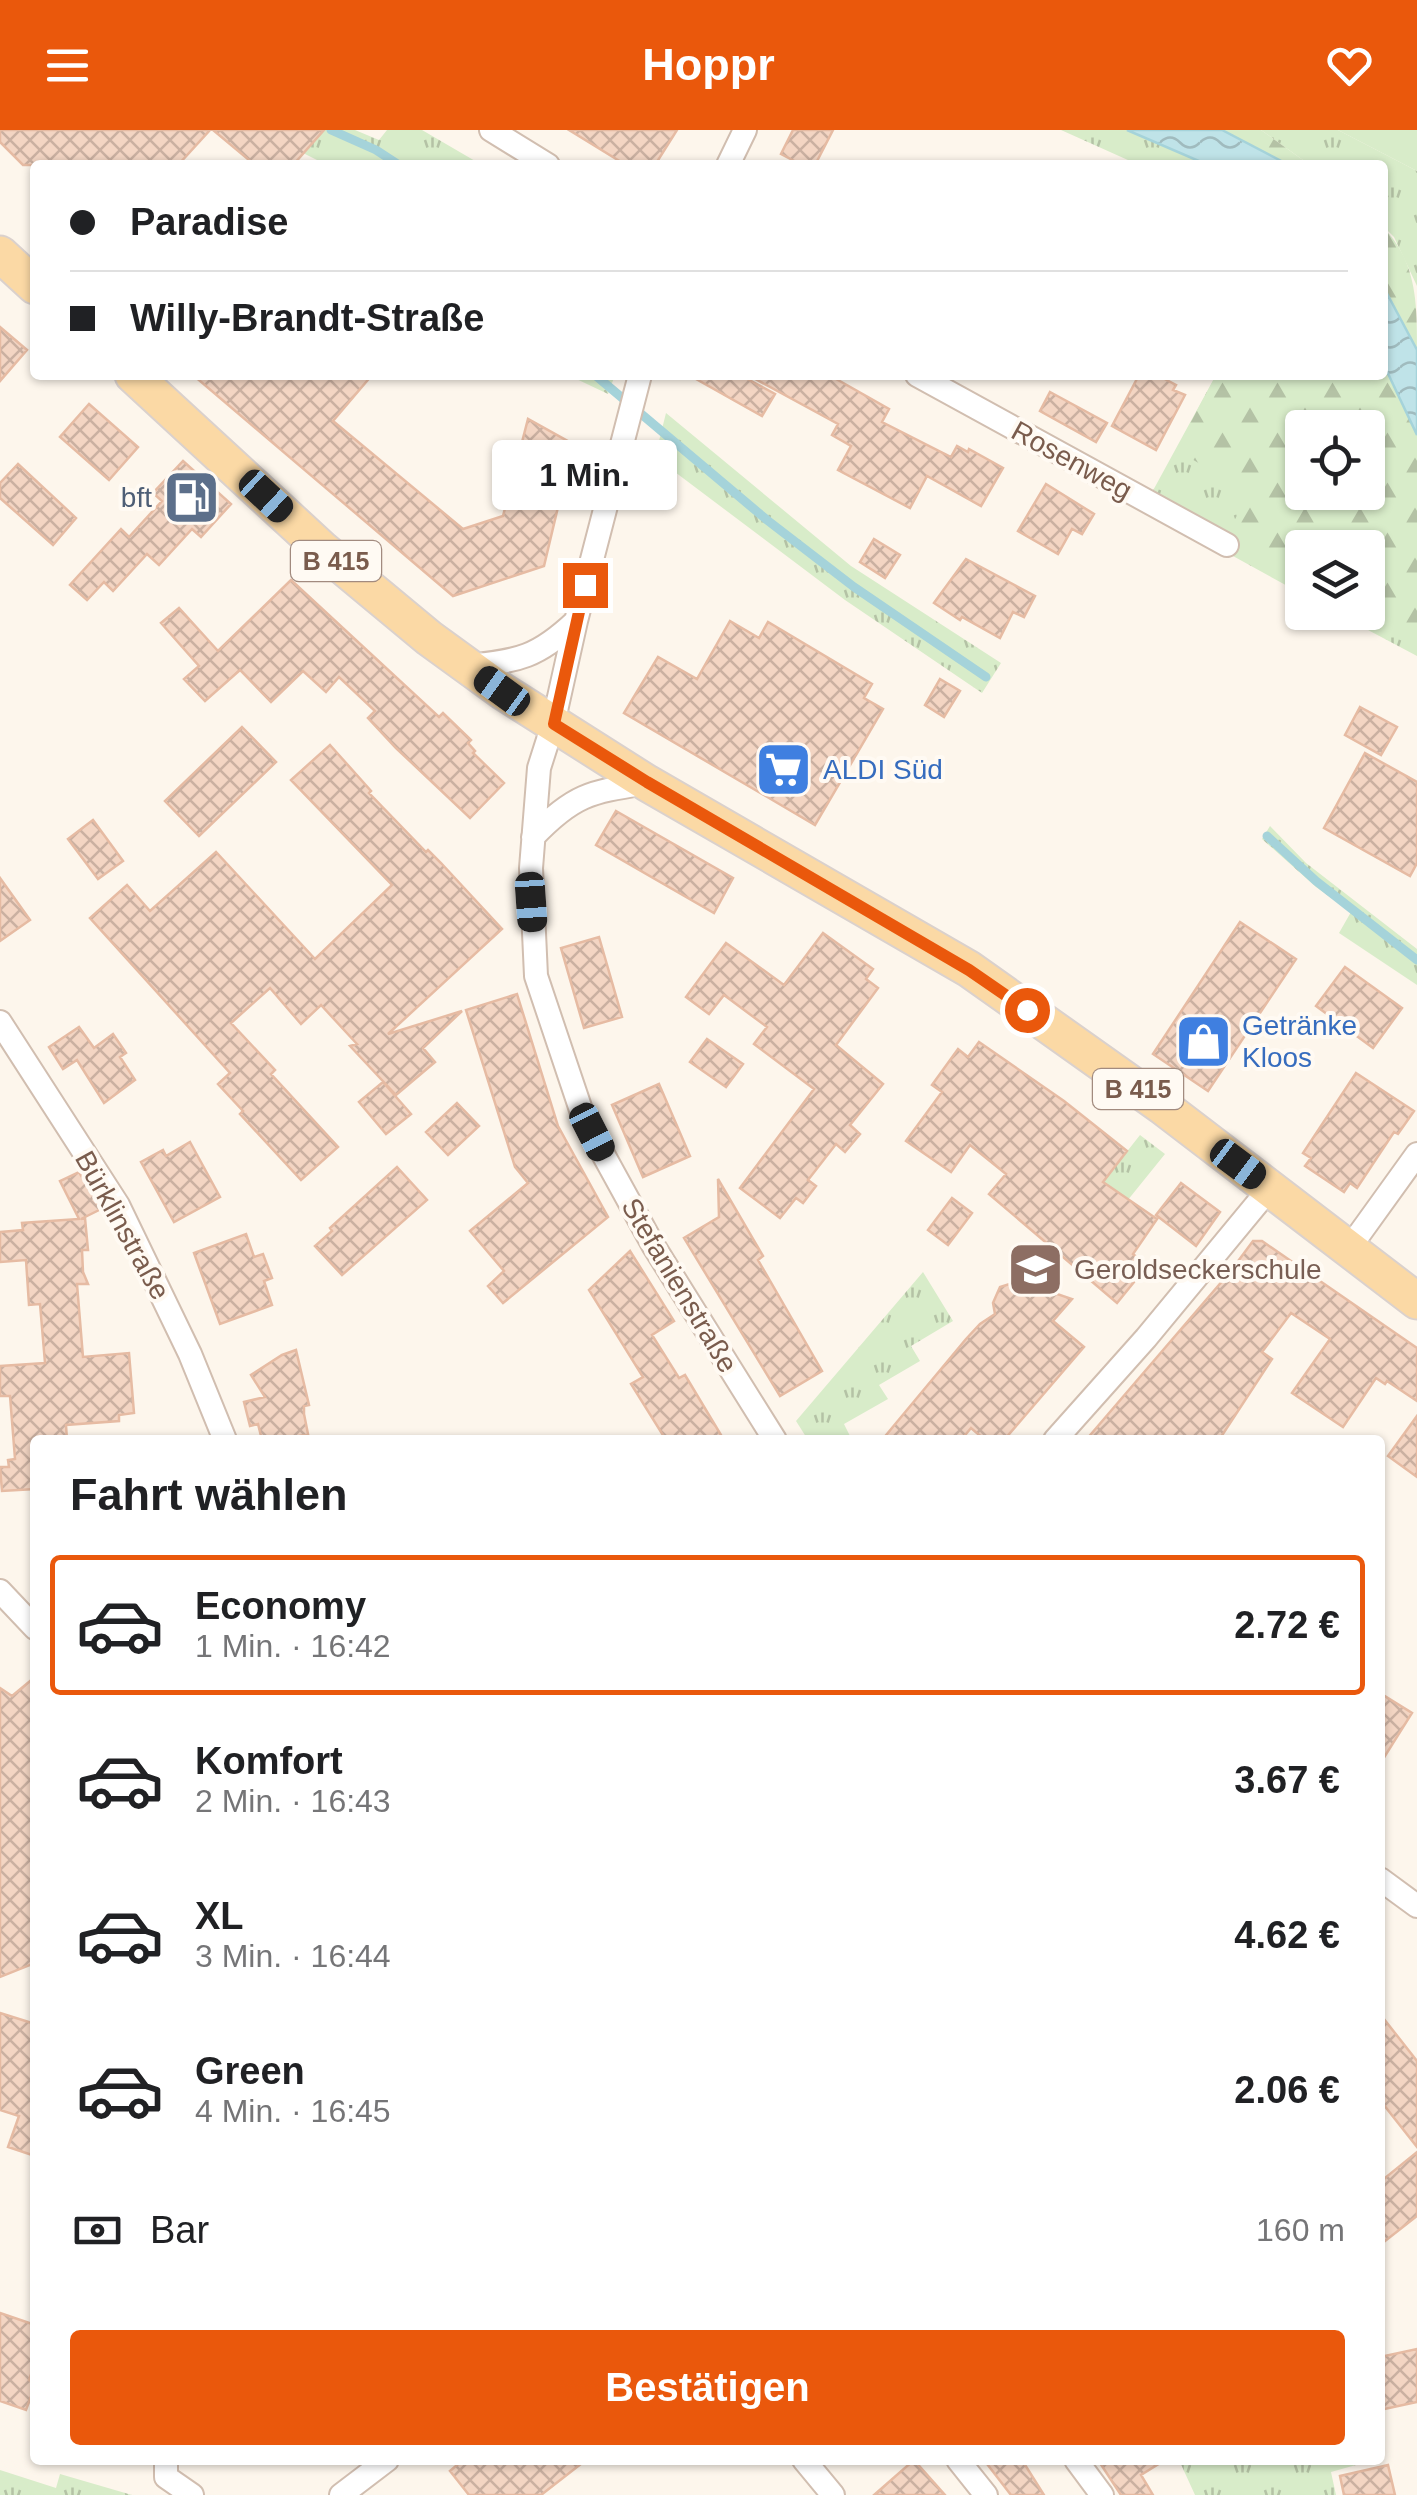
<!DOCTYPE html>
<html lang="de">
<meta charset="utf-8">
<style>
:root{--surface:#fff;--page:#f6f6f6;--text:#202124;--muted:#757577;--line:#e0e0e0;--accent:#ea580c}
body{margin:0;font-family:Helvetica,sans-serif;background:var(--page);color:var(--text);height:100vh;display:flex;flex-direction:column;font-size:38px;white-space:nowrap}
*{box-sizing:border-box;margin:0}
p{font-size:32px;color:var(--muted)}
.icon{flex:none;width:55px;height:55px;fill:none;stroke:currentColor;stroke-width:2;stroke-linecap:round;stroke-linejoin:round}
.map{position:relative;flex:1;overflow:hidden}
.drawer{position:absolute;left:30px;top:1305px;width:1355px;height:1030px;display:flex;flex-direction:column;background:var(--surface);border-radius:10px;box-shadow:0 2px 8px #0004}
.drawer>*{flex:none}
.top-card{position:absolute;left:30px;top:30px;width:1358px;height:220px;border-radius:10px;box-shadow:0 2px 8px #0004;display:grid;align-content:center;height:220px;padding:0 40px;background:var(--surface)}
.tools{position:absolute;left:1285px;top:280px;display:grid;gap:20px}
.tools a{display:grid;place-items:center;width:100px;height:100px;border-radius:10px;background:var(--surface);box-shadow:0 2px 8px #0004;font-size:50px}
.end{position:absolute;width:45px;height:45px;margin:-22px;border:12px solid #ea580c;background:#fff;box-shadow:0 0 0 5px #fff}
.from{border-radius:50%}
.bubble{position:absolute;height:70px;border-radius:10px;background:var(--surface);box-shadow:0 2px 8px #0004;font-size:32px;font-weight:800;line-height:70px;text-align:center}
.car{position:absolute;width:30px;height:60px;margin:-30px -15px;border-radius:12px;box-shadow:0 0 8px 2px #0007;background:linear-gradient(#222 24%,#8ab4d8 0 40%,#222 0 76%,#8ab4d8 0 86%,#222 0)}
.top-card b{display:flex;align-items:center;gap:35px;height:95px;font-size:38px}
.top-card b+b{border-top:2px solid var(--line)}
.top-card i{width:25px;height:25px;background:var(--text)}
ul{padding:0;list-style:none}
li{display:flex;align-items:center;gap:30px;height:140px;margin:0 20px 15px;padding:0 20px;border:5px solid transparent;border-radius:10px}
li div{flex:1}
li b{display:block;font-size:38px}
li em{font-style:normal;font-weight:800}
li.current{border-color:var(--accent)}
li>.icon{width:90px;height:90px;stroke-width:1.5}
h2{padding:0 40px;font-size:45px;line-height:120px}
.pay{display:flex;align-items:center;gap:25px;height:110px;padding:0 40px;font-size:38px}
.pay p{margin-inline-start:auto}
.button{display:flex;gap:20px;margin-top:auto;padding:20px 40px}
.button a{flex:1;height:115px;border-radius:10px;background:var(--accent);color:#fff;font-size:40px;font-weight:800;line-height:115px;text-align:center}
header{display:flex;justify-content:space-between;align-items:center;height:130px;padding:0 40px;background:var(--accent);color:#fff;font-size:45px;font-weight:800}
.map>svg:first-child{display:block}
.grass{fill:url(#grass-tufts);fill-rule:evenodd}
.forest{fill:url(#forest-firs);fill-rule:evenodd}
.garden{fill:#d8ecc9}
.water{fill:url(#water-waves);stroke:#a5d3da;stroke-width:2.5}
.lines{fill:none;stroke-linecap:round;stroke-linejoin:round}
.stream{stroke:#a5d3da;stroke-width:9}
.building{fill:url(#building-cross-hatch);stroke:#e6bba3;stroke-width:2.5}
.minor-casing{stroke:#d1beb0;stroke-width:26}
.primary-casing{stroke:#dad1cd;stroke-width:39}
.minor{stroke:#fff;stroke-width:22}
.primary{stroke:#fbd9a5;stroke-width:35}
.route{stroke:#ea580c;stroke-width:12}
.labels{text-anchor:middle;stroke-width:8;stroke-linejoin:round;paint-order:stroke}
.shield{fill:#fffaf3;stroke:#a28b7f;stroke-width:2.5}
.shield-label{font-size:25px;font-weight:bold;fill:#7a5c4d}
.street-label{font-size:28px;fill:#7a5c4d;stroke:#fffaf3}
.service-label{font-size:28px;fill:#4e5e75;stroke:#fffaf3;text-anchor:end}
.shop-label{font-size:28px;fill:#366cbe;stroke:#fffaf3;text-anchor:start}
.education-label{font-size:28px;fill:#785e54;stroke:#fffaf3;text-anchor:start}
</style>
<header><svg class="icon" aria-label="menu" viewBox="0 0 24 24"><path d="M4 6h16M4 12h16M4 18h16"/></svg>Hoppr<svg class="icon" aria-label="heart" viewBox="0 0 24 24"><path d="M12 20l-8-8c-3-5 5-10 8-4 3-6 11-1 8 4z"/></svg></header>
<div class="map">
<svg width="1417" height="2365" viewBox="0 0 1417 2365">
<defs>
<pattern id="grass-tufts" width="24" height="20" patternUnits="userSpaceOnUse" patternTransform="scale(2.5)"><rect width="24" height="20" fill="#d8ecc9"/><path d="M3 7l-1-3M5 7V3M7 7l1-3M15 17l-1-3M17 17v-4M19 17l1-3" fill="none" stroke="#b4c2a5"/></pattern>
<pattern id="forest-firs" width="22" height="20" patternUnits="userSpaceOnUse" patternTransform="scale(2.5)"><rect width="22" height="20" fill="#d8ecc9"/><path d="M5 1l3.5 6h-7zM16 11l3.5 6h-7z" fill="#b4c2a5"/></pattern>
<pattern id="water-waves" width="16" height="10" patternUnits="userSpaceOnUse" patternTransform="scale(2.5)"><rect width="16" height="10" fill="#bfe3e8"/><path d="M0 5q4-4 8 0t8 0" fill="none" stroke="#a0bbbe"/></pattern>
<pattern id="building-cross-hatch" width="8" height="8" patternUnits="userSpaceOnUse" patternTransform="scale(2.5)"><rect width="8" height="8" fill="#f3d5c3"/><path d="M0 0l8 8M0 8l8-8" fill="none" stroke="#cab0a1"/></pattern>
</defs>
<rect width="100%" height="100%" fill="#fdf6ec"/>
<path class="grass" d="M 324,0 L 355,0 L 379,10 L 387,0 L 422,0 L 482,35 L 327,35 L 303,23 Z
M 1061,0 L 1127,0 L 1208,35 L 1139,35 Z
M 1261,0 L 1338,0 L 1417,41 L 1417,156 L 1394,107 L 1383,96 L 1382,35 L 1310,35 Z
M 1383,233 L 1417,305 L 1417,526 L 1336,483 L 1368,482 L 1368,418 L 1302,418 L 1302,464 L 1144,377 L 1216,245 L 1382,245 ZM 1302,298 L 1368,298 L 1368,362 L 1302,362 Z
M 568,245 L 615,245 L 608,264 Z
M 666,283 L 851,436 L 1001,533 L 982,563 L 845,470 L 655,327 Z
M 1270,696 L 1306,733 L 1417,819 L 1417,855 L 1339,803 L 1351,782 L 1316,757 L 1262,709 Z
M 1140,1005 L 1165,1024 L 1119,1081 L 1095,1062 Z
M 923,1142 L 953,1191 L 911,1216 L 920,1231 L 879,1255 L 888,1269 L 844,1294 L 851,1308 L 808,1310 L 796,1291 Z
M 1179,2330 L 1356,2330 L 1356,2335 L 1331,2342 L 1336,2365 L 1195,2365 Z
M 0,2340 L 56,2358 L 60,2344 L 132,2365 L 0,2365 Z"/>
<path class="forest" d="M 1222,0 L 1261,0 L 1310,35 L 1289,35 Z
M 1382,96 C 1417,131 1417,173 1417,220 L 1383,156 Z
M 1383,233 L 1417,305 L 1417,505 L 1368,478 L 1368,418 L 1302,418 L 1302,443 L 1229,401 L 1249,362 L 1176,320 L 1216,245 L 1382,245 ZM 1302,298 L 1368,298 L 1368,362 L 1302,362 Z"/>
<path class="garden" d="M 1338,0 L 1417,0 L 1417,41 Z"/>
<path class="water" d="M 1127,0 L 1222,0 L 1289,35 L 1208,35 Z
M 1383,156 L 1417,220 L 1417,305 L 1383,233 Z"/>
<g class="lines">
<path class="stream" d="M 331,0 L 376,20 L 399,35
M 595,245 L 767,390 L 854,457 L 986,547
M 1267,706 L 1316,751 L 1417,830"/>
</g>
<path class="building" d="M 0,0 L 210,0 L 178,35 L 113,35 L 109,31 L 105,35 L 23,35 L 0,12 Z
M 213,0 L 324,0 L 293,35 L 255,35 Z
M 569,0 L 677,0 L 655,35 L 626,35 Z
M 793,0 L 833,0 L 815,35 L 802,35 L 781,24 Z
M 0,197 L 27,220 L 0,251 Z
M 193,245 L 372,245 L 333,291 L 463,399 L 503,386 L 528,289 L 573,314 L 544,436 L 453,466 Z
M 689,245 L 740,245 L 775,264 L 762,286 Z
M 748,245 L 829,245 L 889,279 L 882,292 L 951,327 L 957,316 L 968,322 L 969,319 L 1003,338 L 981,376 L 927,346 L 910,378 L 838,340 L 851,316 L 832,305 L 838,294 Z
M 1139,245 L 1157,245 L 1176,255 L 1173,260 L 1185,265 L 1156,320 L 1112,296 Z
M 1050,262 L 1107,293 L 1096,312 L 1040,281 Z
M 89,274 L 138,317 L 109,350 L 60,307 Z
M 183,331 L 231,374 L 201,407 L 192,399 L 159,435 L 147,424 L 113,461 L 104,452 L 87,470 L 70,455 L 121,399 L 129,407 L 162,371 L 153,363 Z
M 18,334 L 76,388 L 53,415 L 0,368 L 0,353 Z
M 1046,354 L 1094,384 L 1082,404 L 1072,399 L 1058,424 L 1018,401 Z
M 874,409 L 900,425 L 885,448 L 860,432 Z
M 966,429 L 1035,466 L 1024,487 L 1013,482 L 1000,508 L 962,487 L 960,490 L 934,473 Z
M 291,450 L 439,587 L 443,583 L 471,610 L 468,613 L 475,621 L 473,623 L 504,653 L 470,688 L 396,618 L 368,588 L 375,581 L 339,547 L 326,562 L 303,541 L 271,572 L 240,540 L 205,571 L 184,549 L 199,536 L 161,493 L 179,478 L 218,521 Z
M 730,491 L 759,508 L 768,492 L 872,554 L 864,568 L 883,579 L 815,695 L 624,583 L 658,527 L 697,549 Z
M 940,549 L 960,561 L 944,587 L 925,575 Z
M 1360,577 L 1397,597 L 1381,625 L 1345,605 Z
M 242,597 L 276,632 L 199,706 L 165,671 Z
M 330,615 L 371,661 L 369,663 L 426,722 L 428,720 L 441,733 L 502,799 L 388,904 L 462,881 L 423,918 L 435,932 L 396,965 L 350,916 L 357,914 L 321,875 L 301,894 L 270,858 L 231,893 L 275,940 L 271,944 L 338,1017 L 301,1050 L 240,984 L 243,981 L 218,954 L 230,943 L 90,788 L 127,755 L 150,781 L 216,722 L 315,829 L 392,755 L 291,650 Z
M 1365,623 L 1417,652 L 1417,733 L 1410,746 L 1324,698 Z
M 616,681 L 733,748 L 714,783 L 596,715 Z
M 93,690 L 123,731 L 98,749 L 68,709 Z
M 0,748 L 30,790 L 0,811 Z
M 1240,792 L 1296,829 L 1208,961 L 1153,924 Z
M 823,803 L 873,839 L 866,849 L 878,858 L 836,915 L 883,954 L 850,995 L 860,1004 L 845,1022 L 836,1014 L 808,1050 L 816,1056 L 803,1073 L 796,1068 L 780,1088 L 740,1058 L 814,959 L 754,914 L 767,897 L 724,865 L 709,884 L 686,867 L 726,813 L 784,855 Z
M 599,807 L 622,887 L 584,898 L 561,818 Z
M 1345,837 L 1402,878 L 1373,918 L 1316,876 Z
M 517,864 L 558,996 L 608,1087 L 503,1173 L 488,1156 L 504,1141 L 470,1101 L 528,1053 L 515,1037 L 466,880 Z
M 79,897 L 94,918 L 113,904 L 126,923 L 120,927 L 135,950 L 104,973 L 77,930 L 63,939 L 49,917 Z
M 707,909 L 743,934 L 726,957 L 690,932 Z
M 979,912 L 1064,971 L 1127,1021 L 1103,1052 L 1157,1089 L 1133,1124 L 1147,1136 L 1117,1173 L 989,1064 L 1006,1044 L 970,1015 L 951,1042 L 906,1011 L 942,962 L 932,955 L 958,919 L 968,927 Z
M 1356,943 L 1414,981 L 1398,1004 L 1394,1002 L 1357,1058 L 1350,1053 L 1344,1062 L 1305,1036 L 1311,1028 L 1303,1023 Z
M 383,952 L 411,984 L 386,1004 L 359,972 Z
M 659,954 L 690,1026 L 643,1047 L 612,975 Z
M 457,973 L 479,996 L 448,1025 L 426,1002 Z
M 190,1012 L 220,1067 L 174,1092 L 141,1032 L 163,1020 L 166,1026 Z
M 397,1037 L 427,1070 L 342,1145 L 315,1116 L 332,1101 L 330,1098 Z
M 79,1042 L 101,1079 L 81,1089 L 85,1088 L 88,1120 L 82,1120 L 83,1142 L 88,1154 L 77,1154 L 83,1227 L 129,1223 L 134,1283 L 119,1285 L 119,1291 L 66,1295 L 67,1310 L 35,1310 L 35,1359 L 2,1361 L 0,1337 L 9,1337 L 8,1330 L 15,1329 L 10,1266 L 0,1266 L 0,1236 L 45,1233 L 40,1174 L 29,1175 L 26,1130 L 0,1132 L 0,1102 L 23,1100 L 22,1093 L 79,1089 L 60,1051 Z
M 718,1049 L 763,1126 L 758,1130 L 822,1241 L 780,1266 L 684,1108 L 719,1087 Z
M 1181,1053 L 1220,1082 L 1196,1116 L 1156,1085 Z
M 952,1068 L 972,1083 L 948,1115 L 928,1100 Z
M 246,1104 L 254,1127 L 263,1124 L 272,1148 L 264,1151 L 272,1175 L 220,1194 L 194,1123 Z
M 1253,1111 L 1262,1111 L 1417,1218 L 1417,1271 L 1387,1251 L 1385,1254 L 1376,1248 L 1343,1297 L 1292,1263 L 1330,1209 L 1291,1183 L 1262,1222 L 1272,1229 L 1219,1310 L 1086,1310 L 1230,1142 Z
M 630,1121 L 674,1191 L 652,1205 L 679,1248 L 685,1245 L 724,1310 L 666,1310 L 631,1254 L 643,1247 L 589,1160 Z
M 1019,1151 L 1072,1169 L 1053,1191 L 1084,1217 L 1004,1310 L 985,1310 L 971,1298 L 961,1310 L 882,1310 L 966,1209 L 980,1194 L 995,1184 L 993,1173 L 1000,1157 Z
M 296,1220 L 309,1275 L 304,1276 L 304,1284 L 308,1304 L 283,1310 L 262,1310 L 258,1294 L 250,1296 L 244,1272 L 265,1267 L 251,1245 L 282,1225 Z
M 1417,1286 L 1417,1347 L 1388,1326 Z
M 35,1547 L 35,1833 L 0,1847 L 0,1558 L 12,1566 Z
M 1380,1563 L 1412,1583 L 1380,1634 Z
M 0,1883 L 35,1894 L 35,2026 L 8,2017 L 19,1986 L 0,1980 Z
M 1380,1884 L 1417,1931 L 1417,2017 L 1380,1970 Z
M 1417,2022 L 1417,2086 L 1380,2115 L 1380,2052 Z
M 0,2183 L 35,2195 L 35,2233 L 29,2250 L 35,2256 L 26,2280 L 0,2271 Z
M 1417,2219 L 1417,2272 L 1380,2280 L 1380,2227 Z
M 463,2330 L 586,2330 L 541,2365 L 469,2365 L 450,2341 Z
M 914,2330 L 945,2365 L 874,2365 Z
M 984,2330 L 1022,2330 L 1044,2365 L 1011,2365 Z
M 1098,2330 L 1165,2330 L 1141,2345 L 1153,2365 L 1121,2365 Z
M 1388,2335 L 1395,2365 L 1344,2365 L 1340,2346 Z"/>
<g class="lines">
<defs>
<path id="minor" d="M 491,0 L 548,35
M 728,35 L 745,0
M 640,245 L 576,491 L 553,594 L 539,638 L 531,738 L 536,846 L 581,980 L 603,1024 L 653,1115 L 775,1310
M 917,245 L 1227,415
M 468,536 C 519,531 538,527 576,491
M 533,707 C 574,664 591,662 647,653
M 0,892 L 118,1075 L 190,1224 L 225,1310
M 1350,1117 L 1417,1024
M 1055,1310 L 1146,1208 L 1270,1058
M 0,1461 L 35,1498
M 1380,1749 L 1417,1776
M 166,2330 L 166,2347 L 192,2365
M 804,2330 L 833,2365
M 958,2330 L 986,2365
M 1076,2330 L 1102,2365
M 341,2365 L 387,2330"/>
<path id="primary" d="M 0,124 L 35,156
M 133,245 L 323,420 L 429,508 L 502,561 L 647,653 L 969,839 L 1162,976 L 1417,1171"/>
</defs>
<use href="#minor" class="minor-casing"/>
<use href="#primary" class="primary-casing"/>
<use href="#minor" class="minor"/>
<use href="#primary" class="primary"/>
</g>
<g class="lines">
<path class="route" d="M 585,455 L 554,594 L 647,652 L 969,840 L 1027,880"/>
</g>
<defs>
<symbol id="fuel-square" viewBox="-11 -11 22 22"><rect x="-9" y="-9" width="18" height="18" rx="4" fill="#5c6f8a" stroke="#fffaf3"/><path d="M-5.5-6h7V0h2V4h1.3V-2.5L3-4.5l.8-.8L6-3V5H2.5V1h-1V6h-7ZM-4.2-4.7v3.2H.2V-4.7Z" fill="#fff"/></symbol>
<symbol id="supermarket-square" viewBox="-11 -11 22 22"><rect x="-9" y="-9" width="18" height="18" rx="4" fill="#3f7fe0" stroke="#fffaf3"/><path d="M-6-5.5h2.5l.6 2H6L4.5 2H-2.5L-4.4-4H-6ZM-1.5 3.2a1.3 1.3 0 1 0 .1 0ZM3 3.2a1.3 1.3 0 1 0 .1 0Z" fill="#fff"/></symbol>
<symbol id="shop-square" viewBox="-11 -11 22 22"><rect x="-9" y="-9" width="18" height="18" rx="4" fill="#3f7fe0" stroke="#fffaf3"/><path d="M-5-2.5h2.3a2.7 3.5 0 0 1 5.4 0H5L5.5 6h-11ZM-1.5-2.5h3a1.5 2.3 0 0 0-3 0Z" fill="#fff"/></symbol>
<symbol id="school-square" viewBox="-11 -11 22 22"><rect x="-9" y="-9" width="18" height="18" rx="4" fill="#8d6e63" stroke="#fffaf3"/><path d="M0-5L7-2L0 1L-7-2ZM-4 1L0 2.5L4 1V4Q0 6-4 4Z" fill="#fff"/></symbol>
</defs>
<g fill-rule="evenodd">
<use href="#fuel-square" x="160" y="336" width="63" height="63"/>
<use href="#supermarket-square" x="752" y="608" width="63" height="63"/>
<use href="#shop-square" x="1172" y="880" width="63" height="63"/>
<use href="#school-square" x="1004" y="1108" width="63" height="63"/>
</g>
<g class="labels">
<g class="shield">
<rect x="291" y="411" width="90" height="40" rx="8"/>
<rect x="1093" y="939" width="90" height="40" rx="8"/>
</g>
<g class="shield-label">
<text x="336" y="440">B 415</text>
<text x="1138" y="968">B 415</text>
</g>
<g class="street-label">
<text transform="translate(1072 330) rotate(29)" y="10">Rosenweg</text>
<text transform="translate(123 1095) rotate(61)" y="10">Bürklinstraße</text>
<text transform="translate(680 1155) rotate(59)" y="10">Stefanienstraße</text>
</g>
<g class="service-label">
<text x="152" y="377">bft</text>
</g>
<g class="shop-label">
<text x="823" y="649">ALDI Süd</text>
<text x="1242" y="905">Getränke<tspan x="1242" dy="32">Kloos</tspan></text>
</g>
<g class="education-label">
<text x="1074" y="1149">Geroldseckerschule</text>
</g>
</g>
</svg>
<div class="tools">
<a><svg class="icon" aria-label="locate" viewBox="0 0 24 24"><circle cx="12" cy="12" r="6"/><path d="M12 2v4M12 18v4M2 12h4M18 12h4"/></svg></a>
<a><svg class="icon" aria-label="layers" viewBox="0 0 24 24"><path d="M12 4l9 5-9 5-9-5zM3 14l9 5 9-5"/></svg></a>
</div>
<i class="end from" style="left:1027px;top:880px"></i>
<i class="end" style="left:585px;top:455px"></i>
<div class="bubble" style="left:492px;top:310px;width:185px">1 Min.</div>
<i class="car" style="left:266px;top:366px;rotate:133deg"></i>
<i class="car" style="left:502px;top:561px;rotate:306deg"></i>
<i class="car" style="left:531px;top:772px;rotate:176deg"></i>
<i class="car" style="left:592px;top:1002px;rotate:153deg"></i>
<i class="car" style="left:1238px;top:1034px;rotate:127deg"></i>
<div class="top-card">
<b><i class="from"></i>Paradise</b>
<b><i></i>Willy-Brandt-Straße</b>
</div>
<section class="drawer">
<h2>Fahrt wählen</h2>
<ul>
<li class="current"><svg class="icon" aria-label="car" viewBox="0 0 24 24"><path d="M5 17H2v-5l4-1 3-4h7l3 4 3 1v5h-3M9 17h6M6 11h13"/><circle cx="7" cy="17" r="2"/><circle cx="17" cy="17" r="2"/></svg><div><b>Economy</b><p>1 Min. · 16:42</p></div><em>2.72 €</em></li>
<li><svg class="icon" aria-label="car" viewBox="0 0 24 24"><path d="M5 17H2v-5l4-1 3-4h7l3 4 3 1v5h-3M9 17h6M6 11h13"/><circle cx="7" cy="17" r="2"/><circle cx="17" cy="17" r="2"/></svg><div><b>Komfort</b><p>2 Min. · 16:43</p></div><em>3.67 €</em></li>
<li><svg class="icon" aria-label="car" viewBox="0 0 24 24"><path d="M5 17H2v-5l4-1 3-4h7l3 4 3 1v5h-3M9 17h6M6 11h13"/><circle cx="7" cy="17" r="2"/><circle cx="17" cy="17" r="2"/></svg><div><b>XL</b><p>3 Min. · 16:44</p></div><em>4.62 €</em></li>
<li><svg class="icon" aria-label="car" viewBox="0 0 24 24"><path d="M5 17H2v-5l4-1 3-4h7l3 4 3 1v5h-3M9 17h6M6 11h13"/><circle cx="7" cy="17" r="2"/><circle cx="17" cy="17" r="2"/></svg><div><b>Green</b><p>4 Min. · 16:45</p></div><em>2.06 €</em></li>
</ul>
<div class="pay"><svg class="icon" aria-label="cash" viewBox="0 0 24 24"><path d="M3 7h18v10H3z"/><circle cx="12" cy="12" r="2"/></svg>Bar<p>160 m</p></div>
<div class="button"><a>Bestätigen</a></div>
</section>
</div>
